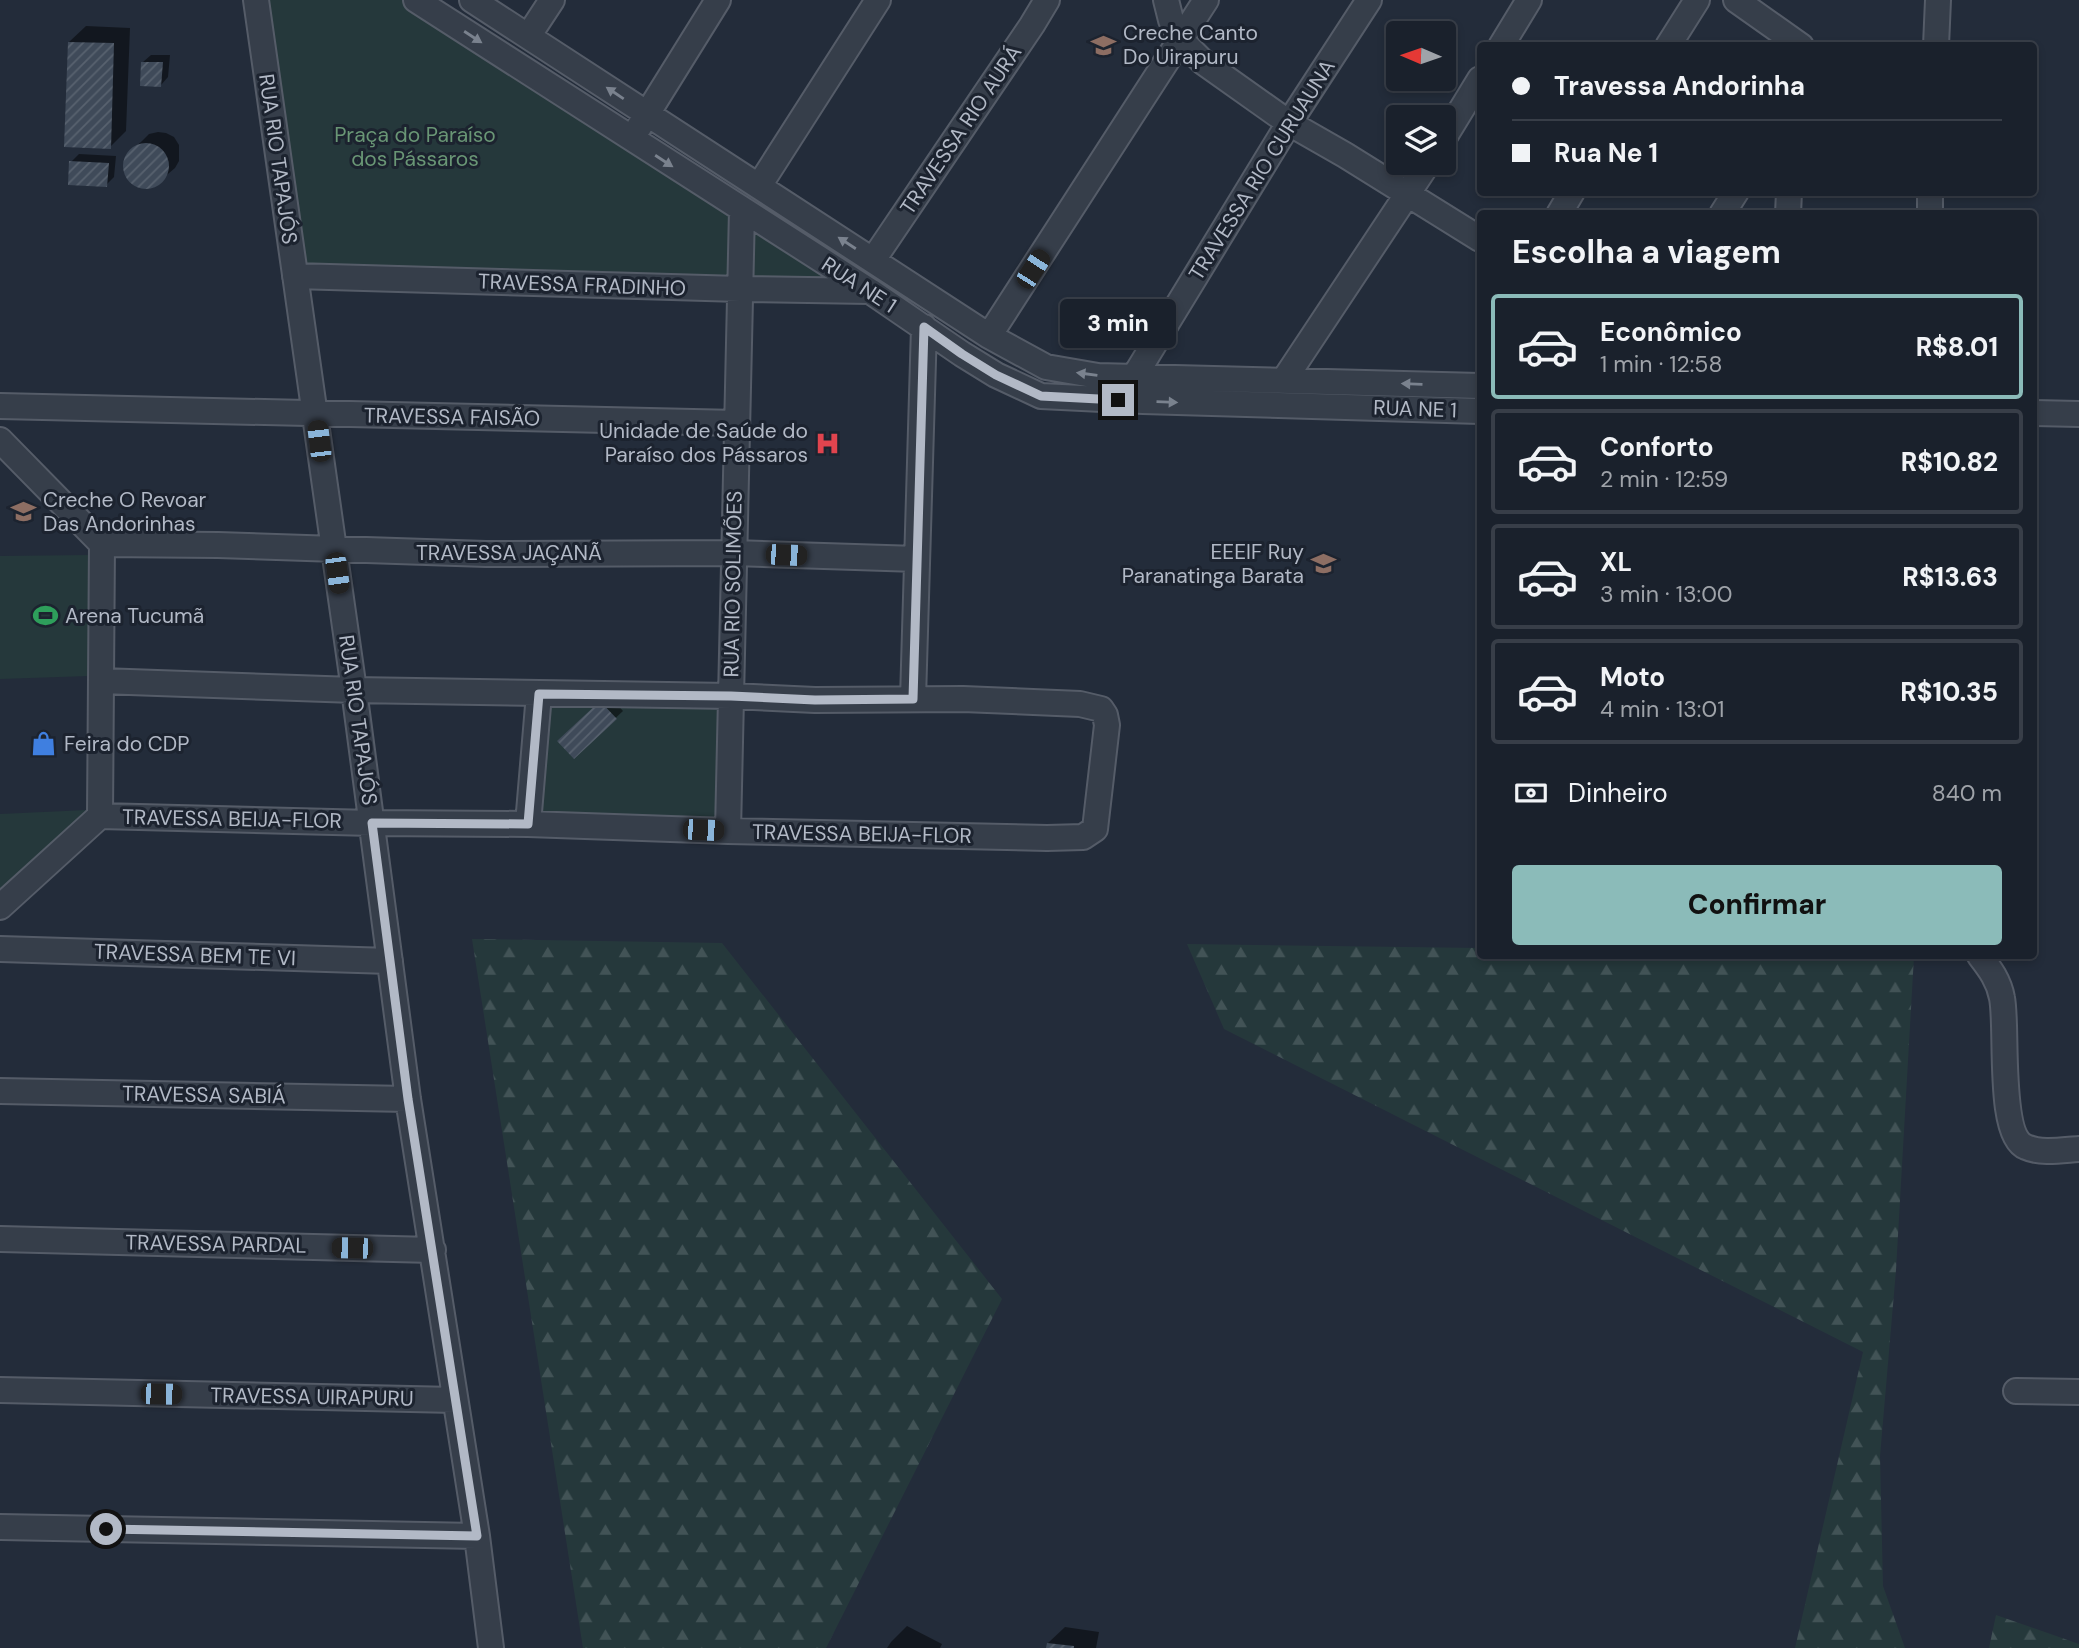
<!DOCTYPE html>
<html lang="pt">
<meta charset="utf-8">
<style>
:root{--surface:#1a212c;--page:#232934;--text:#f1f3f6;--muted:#9fa3a9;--line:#383e48;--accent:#8bbbb9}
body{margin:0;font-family:"DM Sans",sans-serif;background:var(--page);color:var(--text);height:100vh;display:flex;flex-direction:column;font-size:26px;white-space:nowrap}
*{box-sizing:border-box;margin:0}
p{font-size:23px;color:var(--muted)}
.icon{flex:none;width:38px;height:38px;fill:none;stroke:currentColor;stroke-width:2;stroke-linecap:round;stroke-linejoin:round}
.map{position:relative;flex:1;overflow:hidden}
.details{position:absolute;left:1477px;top:210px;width:560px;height:749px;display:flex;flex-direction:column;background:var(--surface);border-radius:7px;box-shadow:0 4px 10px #0003,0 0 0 2px var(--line)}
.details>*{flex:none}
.top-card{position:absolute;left:1477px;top:42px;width:560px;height:154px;border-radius:7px;box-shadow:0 4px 10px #0003,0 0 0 2px var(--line);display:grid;align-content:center;height:154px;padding:0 35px;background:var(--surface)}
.needle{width:46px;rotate:272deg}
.buttons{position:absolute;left:1386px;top:21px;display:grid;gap:14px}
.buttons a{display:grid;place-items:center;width:70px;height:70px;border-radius:7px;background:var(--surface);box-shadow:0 4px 10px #0003,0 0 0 2px var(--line);font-size:35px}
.end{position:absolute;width:32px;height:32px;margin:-16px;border:9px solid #b2b9c6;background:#111;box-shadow:0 0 0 4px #111}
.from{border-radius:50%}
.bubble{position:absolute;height:49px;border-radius:7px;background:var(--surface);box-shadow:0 4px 10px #0003,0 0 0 2px var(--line);font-size:23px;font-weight:800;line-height:49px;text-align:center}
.car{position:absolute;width:21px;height:42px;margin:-21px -10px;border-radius:9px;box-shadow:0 0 5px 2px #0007;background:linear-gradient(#222 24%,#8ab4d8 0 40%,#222 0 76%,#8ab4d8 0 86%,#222 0)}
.top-card b{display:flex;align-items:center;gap:24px;height:66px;font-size:26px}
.top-card b+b{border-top:2px solid var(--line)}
.top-card i{width:18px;height:18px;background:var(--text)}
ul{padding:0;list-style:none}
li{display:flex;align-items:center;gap:21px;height:105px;margin:0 14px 10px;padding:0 21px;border:4px solid var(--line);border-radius:7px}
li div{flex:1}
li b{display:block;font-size:26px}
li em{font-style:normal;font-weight:800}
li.selected{border-color:var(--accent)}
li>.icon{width:63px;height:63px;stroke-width:1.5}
h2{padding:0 35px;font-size:32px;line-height:84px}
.pay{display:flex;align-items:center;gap:18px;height:77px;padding:0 35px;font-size:26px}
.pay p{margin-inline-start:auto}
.button{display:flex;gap:14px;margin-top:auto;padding:14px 35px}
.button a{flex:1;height:80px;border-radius:7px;background:var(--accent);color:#111;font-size:28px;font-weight:800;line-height:80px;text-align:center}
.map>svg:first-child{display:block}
.forest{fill:url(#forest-firs)}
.green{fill:#25383b}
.shadow{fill:#0007}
.building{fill:url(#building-hatch)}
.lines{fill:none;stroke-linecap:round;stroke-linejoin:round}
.minor-casing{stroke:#555c68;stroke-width:28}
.minor{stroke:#363e4a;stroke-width:24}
.oneway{fill:#7a828e}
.route{stroke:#b2b9c6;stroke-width:9}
.labels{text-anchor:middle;stroke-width:6;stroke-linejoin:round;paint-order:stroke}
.poi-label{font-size:21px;fill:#b2b9c6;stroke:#1c232f;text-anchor:start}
.street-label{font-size:21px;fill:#b2b9c6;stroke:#1c232f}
.park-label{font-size:21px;fill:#699675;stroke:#1c232f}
</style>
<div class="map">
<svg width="2079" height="1648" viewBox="0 0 2079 1648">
<defs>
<pattern id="forest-firs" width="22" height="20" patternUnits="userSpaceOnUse" patternTransform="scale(1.75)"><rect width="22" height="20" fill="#25383b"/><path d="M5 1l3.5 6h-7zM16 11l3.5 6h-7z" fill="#425356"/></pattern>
<pattern id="building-hatch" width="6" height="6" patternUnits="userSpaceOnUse" patternTransform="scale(1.75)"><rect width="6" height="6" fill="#3f4a59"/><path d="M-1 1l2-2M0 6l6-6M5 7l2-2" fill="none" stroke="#58626f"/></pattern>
</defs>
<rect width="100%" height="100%" fill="#232c3a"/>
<path class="forest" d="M 472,939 L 722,943 L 1002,1299 L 826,1648 L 583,1648 Z
M 1187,944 L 1480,948 L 1480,956 L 1914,956 L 1896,1270 L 1880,1456 L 1883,1586 L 1905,1648 L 1795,1648 L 1863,1352 L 1224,1029 Z
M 1996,1615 L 2079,1644 L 2079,1648 L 1989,1648 Z"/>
<path class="green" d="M 265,0 L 423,0 L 844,282 L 303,271 Z
M 90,555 L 89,676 L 0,679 L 0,556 Z
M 550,688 L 731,692 L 730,830 L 535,822 Z
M 87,810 L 0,892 L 0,814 Z"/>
<path class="shadow" d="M 86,26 L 130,28 L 126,131 L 110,147 L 69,42 Z
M 151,55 L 170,55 L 168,77 L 161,85 L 143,62 Z
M 158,132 L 166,133 L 174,137 L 179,145 L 179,161 L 175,168 L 155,185 L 147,187 L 140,186 L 128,176 L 126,170 L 126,162 L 129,153 L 142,141 L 149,134 Z
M 79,154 L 116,156 L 114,177 L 106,185 L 71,162 Z
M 609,695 L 623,711 L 574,757 Z
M 907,1626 L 942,1644 L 940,1648 L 887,1648 L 891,1642 Z
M 1065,1627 L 1099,1632 L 1096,1648 L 1048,1648 L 1048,1643 Z"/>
<path class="building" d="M 68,42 L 114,43 L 111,149 L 64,147 Z
M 141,62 L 163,62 L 161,87 L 140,86 Z
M123 166a23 23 0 1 1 46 0a23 23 0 1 1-46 0Z
M 69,161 L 109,163 L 107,187 L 68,185 Z
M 600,701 L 617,719 L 574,759 L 557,741 Z
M 1047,1643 L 1074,1646 L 1074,1648 L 1046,1648 Z"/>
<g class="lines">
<defs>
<path id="minor" d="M 256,0 L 354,690 L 408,1099 L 477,1536 L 491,1648
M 416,0 L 870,291 L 962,354 L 996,375 L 1041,396 L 1143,401 L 1480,411
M 472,0 L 989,336 L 1046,367 L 1098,376 L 1480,386
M 1166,0 L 1171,20 L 1180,39 L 1203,62 L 1289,123 L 1345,155 L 1480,239
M 1736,0 L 1801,46
M 529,35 L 552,0
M 1501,46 L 1529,0
M 1668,46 L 1697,0
M 1936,46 L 1938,0
M 639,127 L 718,0
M 1444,138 L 1480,79
M 759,186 L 878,0
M 1559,214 L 1572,192
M 1722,214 L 1736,192
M 1788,214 L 1789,192
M 1930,214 L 1930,192
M 873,260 L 1032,25 L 1047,0
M 295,276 L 740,289 L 870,291
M 989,336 L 1206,0
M 1134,377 L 1289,123 L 1369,0
M 1284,380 L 1428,163
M 0,406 L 737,423
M 2034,413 L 2079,414
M 0,440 L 102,544 L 100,816 L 0,907
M 102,544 L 218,545 L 486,554 L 734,553 L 917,559
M 913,699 L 924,327
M 100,816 L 372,823 L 528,824 L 728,831 L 1047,838 L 1083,837 L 1095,829 L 1107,725 L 1105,715 L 1101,709 L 1080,704 L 963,699 L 815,700 L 731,696 L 354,690 L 101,681
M 528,824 L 539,694
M 728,831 L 742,210
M 0,949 L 390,961
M 1980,956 C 1990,969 1999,981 2002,998 C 2008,1027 1997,1136 2026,1147 C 2041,1154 2063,1150 2079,1149
M 0,1091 L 408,1099
M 0,1239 L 433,1250
M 0,1390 L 455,1400
M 2016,1391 L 2079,1392
M 0,1527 L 477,1536"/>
</defs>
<use href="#minor" class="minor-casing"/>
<use href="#minor" class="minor"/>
</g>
<defs><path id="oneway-solid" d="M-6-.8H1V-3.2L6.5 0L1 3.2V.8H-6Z" transform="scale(1.75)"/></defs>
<g class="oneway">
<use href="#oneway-solid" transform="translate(473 37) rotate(33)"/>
<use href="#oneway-solid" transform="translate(615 93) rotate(-146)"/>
<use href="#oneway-solid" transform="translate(664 161) rotate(33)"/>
<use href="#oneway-solid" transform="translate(847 243) rotate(-147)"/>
<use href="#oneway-solid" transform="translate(1087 374) rotate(-172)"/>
<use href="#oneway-solid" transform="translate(1412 384) rotate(-178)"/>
<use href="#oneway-solid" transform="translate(1167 402) rotate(2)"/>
</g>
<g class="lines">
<path class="route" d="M 106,1529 L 477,1536 L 408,1099 L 372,823 L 528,824 L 539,694 L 731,696 L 815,700 L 913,699 L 924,327 L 962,354 L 996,375 L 1041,396 L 1118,400"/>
</g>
<defs>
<symbol id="school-bare" viewBox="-9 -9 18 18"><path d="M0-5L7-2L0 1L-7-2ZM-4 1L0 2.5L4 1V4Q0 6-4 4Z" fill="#8d6e63" stroke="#1c232f" stroke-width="2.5" paint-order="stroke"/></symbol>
<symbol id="hospital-bare" viewBox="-9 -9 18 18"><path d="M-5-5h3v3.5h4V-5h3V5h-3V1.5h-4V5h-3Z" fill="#e0444e" stroke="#1c232f" stroke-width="2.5" paint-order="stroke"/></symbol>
<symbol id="stadium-bare" viewBox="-9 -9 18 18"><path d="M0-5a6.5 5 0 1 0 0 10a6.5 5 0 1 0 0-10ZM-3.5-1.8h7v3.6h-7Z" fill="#2e9e5b" stroke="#1c232f" stroke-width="2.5" paint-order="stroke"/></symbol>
<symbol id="shop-bare" viewBox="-9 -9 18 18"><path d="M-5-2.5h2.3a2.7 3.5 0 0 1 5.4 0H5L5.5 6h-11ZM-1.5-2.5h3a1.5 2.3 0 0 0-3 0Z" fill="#3f7fe0" stroke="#1c232f" stroke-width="2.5" paint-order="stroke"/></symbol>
</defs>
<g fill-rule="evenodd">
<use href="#school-bare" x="1086" y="28" width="35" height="35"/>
<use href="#hospital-bare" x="810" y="426" width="35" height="35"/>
<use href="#school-bare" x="6" y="494" width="35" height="35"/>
<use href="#school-bare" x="1306" y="546" width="35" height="35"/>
<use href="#stadium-bare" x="28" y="598" width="35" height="35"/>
<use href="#shop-bare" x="26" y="726" width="35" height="35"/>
</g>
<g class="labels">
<g class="poi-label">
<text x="1123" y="40">Creche Canto<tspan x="1123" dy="24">Do Uirapuru</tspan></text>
<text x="808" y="438" text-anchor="end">Unidade de Saúde do<tspan x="808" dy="24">Paraíso dos Pássaros</tspan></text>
<text x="43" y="507">Creche O Revoar<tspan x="43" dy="24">Das Andorinhas</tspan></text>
<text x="1304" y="559" text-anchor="end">EEEIF Ruy<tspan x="1304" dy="24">Paranatinga Barata</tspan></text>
<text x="65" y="623">Arena Tucumã</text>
<text x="64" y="751">Feira do CDP</text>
</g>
<g class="street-label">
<text transform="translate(961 130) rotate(-56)" y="7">TRAVESSA RIO AURÁ</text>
<text transform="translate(278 159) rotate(82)" y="7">RUA RIO TAPAJÓS</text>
<text transform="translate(1262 170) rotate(-58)" y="7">TRAVESSA RIO CURUAUNA</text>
<text transform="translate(582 285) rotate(2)" y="7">TRAVESSA FRADINHO</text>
<text transform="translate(859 285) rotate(33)" y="7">RUA NE 1</text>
<text transform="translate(1415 409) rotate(2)" y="7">RUA NE 1</text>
<text transform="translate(452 417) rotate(1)" y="7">TRAVESSA FAISÃO</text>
<text x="509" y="560">TRAVESSA JAÇANÃ</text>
<text transform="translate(733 584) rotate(-89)" y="7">RUA RIO SOLIMÕES</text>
<text transform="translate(358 720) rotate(82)" y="7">RUA RIO TAPAJÓS</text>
<text transform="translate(232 819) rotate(1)" y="7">TRAVESSA BEIJA-FLOR</text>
<text transform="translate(862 834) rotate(1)" y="7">TRAVESSA BEIJA-FLOR</text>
<text transform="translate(195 955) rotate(2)" y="7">TRAVESSA BEM TE VI</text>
<text transform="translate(204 1095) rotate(1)" y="7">TRAVESSA SABIÁ</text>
<text transform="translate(216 1244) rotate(1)" y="7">TRAVESSA PARDAL</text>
<text transform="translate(312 1397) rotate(1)" y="7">TRAVESSA UIRAPURU</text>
</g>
<g class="park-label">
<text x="415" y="142">Praça do Paraíso<tspan x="415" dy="24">dos Pássaros</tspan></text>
</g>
</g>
</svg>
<div class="buttons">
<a><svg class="needle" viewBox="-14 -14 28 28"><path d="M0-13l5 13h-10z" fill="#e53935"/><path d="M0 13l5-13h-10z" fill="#9fa3a9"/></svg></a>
<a><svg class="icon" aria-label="layers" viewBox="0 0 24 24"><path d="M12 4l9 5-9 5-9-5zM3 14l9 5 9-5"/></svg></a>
</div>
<i class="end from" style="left:106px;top:1529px"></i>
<i class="end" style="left:1118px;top:400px"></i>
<div class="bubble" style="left:1060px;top:299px;width:116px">3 min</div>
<i class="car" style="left:1033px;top:269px;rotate:33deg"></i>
<i class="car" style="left:319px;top:441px;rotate:353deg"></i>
<i class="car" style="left:786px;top:555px;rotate:92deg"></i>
<i class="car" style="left:337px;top:573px;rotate:172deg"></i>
<i class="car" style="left:703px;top:830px;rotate:92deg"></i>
<i class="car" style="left:352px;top:1248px;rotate:271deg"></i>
<i class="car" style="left:161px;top:1394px;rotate:91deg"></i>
<div class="top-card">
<b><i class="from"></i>Travessa Andorinha</b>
<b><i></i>Rua Ne 1</b>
</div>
<section class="details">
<h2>Escolha a viagem</h2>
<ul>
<li class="selected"><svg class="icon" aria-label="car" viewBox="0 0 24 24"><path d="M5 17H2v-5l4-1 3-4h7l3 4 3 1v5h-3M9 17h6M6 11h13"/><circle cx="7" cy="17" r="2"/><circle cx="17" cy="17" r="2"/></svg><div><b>Econômico</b><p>1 min · 12:58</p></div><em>R$8.01</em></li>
<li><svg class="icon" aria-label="car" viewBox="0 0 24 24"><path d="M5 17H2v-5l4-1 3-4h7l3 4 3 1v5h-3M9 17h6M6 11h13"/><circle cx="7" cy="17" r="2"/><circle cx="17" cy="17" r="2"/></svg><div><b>Conforto</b><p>2 min · 12:59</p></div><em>R$10.82</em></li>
<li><svg class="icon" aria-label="car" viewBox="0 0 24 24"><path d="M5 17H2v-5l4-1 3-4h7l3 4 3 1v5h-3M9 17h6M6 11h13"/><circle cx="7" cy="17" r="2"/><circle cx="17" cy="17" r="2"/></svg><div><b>XL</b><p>3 min · 13:00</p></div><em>R$13.63</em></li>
<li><svg class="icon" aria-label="car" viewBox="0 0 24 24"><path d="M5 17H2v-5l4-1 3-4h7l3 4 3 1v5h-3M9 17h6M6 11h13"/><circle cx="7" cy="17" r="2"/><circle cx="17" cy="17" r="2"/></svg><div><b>Moto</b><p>4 min · 13:01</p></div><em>R$10.35</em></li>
</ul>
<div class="pay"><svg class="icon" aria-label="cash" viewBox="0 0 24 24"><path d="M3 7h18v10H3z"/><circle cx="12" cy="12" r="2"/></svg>Dinheiro<p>840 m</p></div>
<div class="button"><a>Confirmar</a></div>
</section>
</div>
